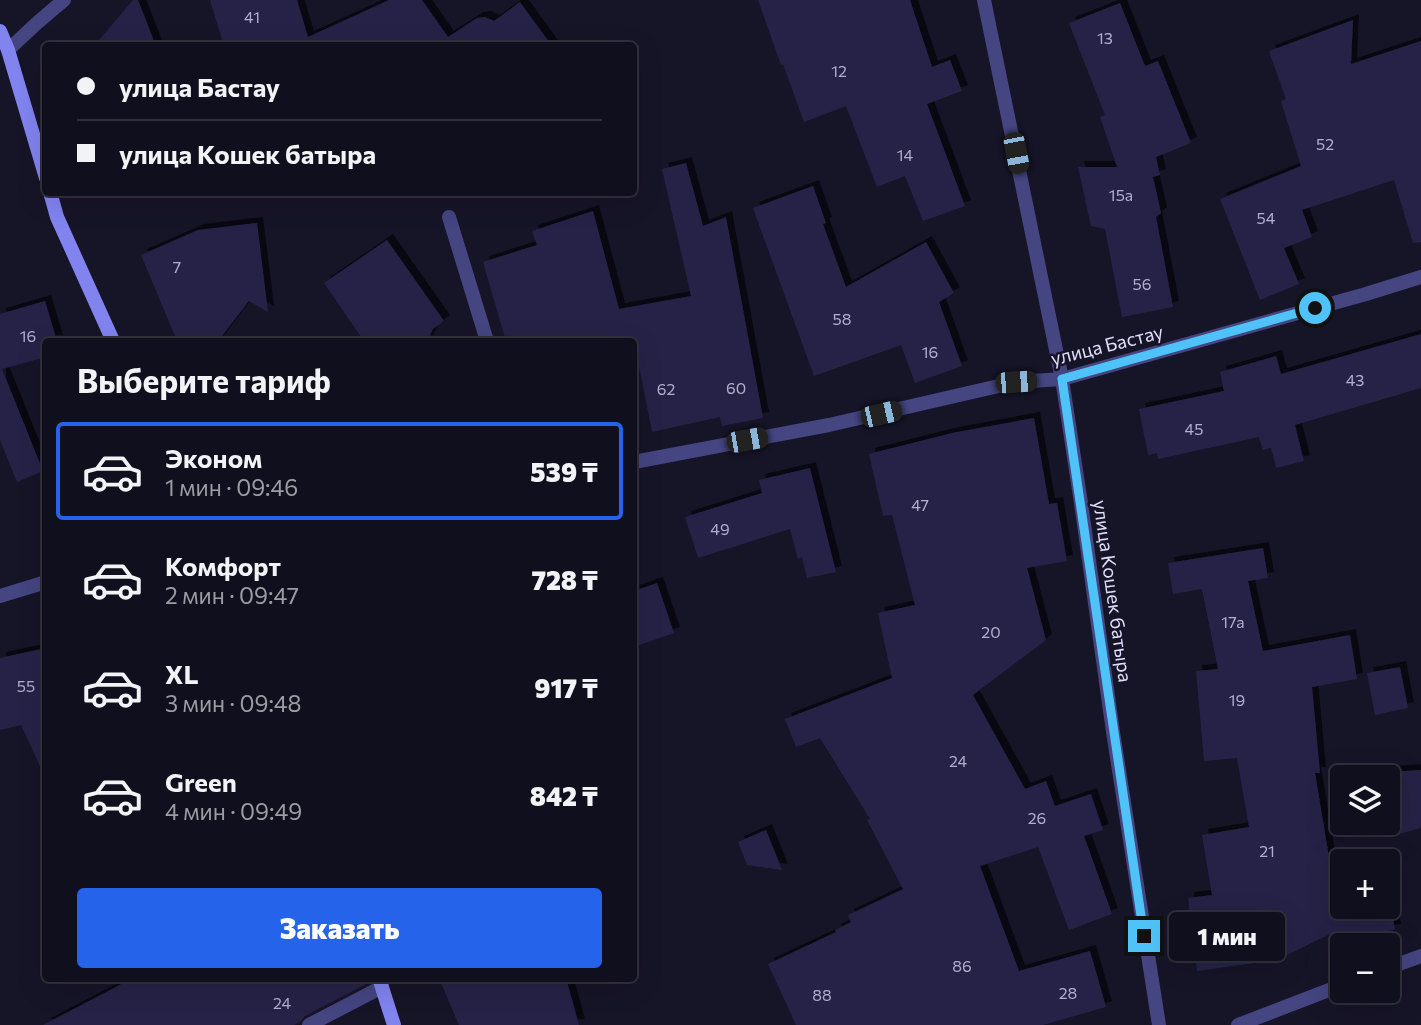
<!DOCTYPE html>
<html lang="ru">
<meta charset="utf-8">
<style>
:root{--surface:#100f1d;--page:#191826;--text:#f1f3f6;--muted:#9c9ca4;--line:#302f3b;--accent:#2563eb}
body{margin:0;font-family:Commissioner,sans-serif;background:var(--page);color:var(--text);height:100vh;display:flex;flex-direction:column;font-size:26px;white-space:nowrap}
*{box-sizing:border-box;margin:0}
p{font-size:23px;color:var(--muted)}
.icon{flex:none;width:38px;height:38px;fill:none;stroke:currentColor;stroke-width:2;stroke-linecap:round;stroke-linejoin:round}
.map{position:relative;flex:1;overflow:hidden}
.sheet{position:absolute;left:42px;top:338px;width:595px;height:644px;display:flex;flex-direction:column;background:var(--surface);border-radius:7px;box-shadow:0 7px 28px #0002,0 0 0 2px var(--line)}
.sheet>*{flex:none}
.hud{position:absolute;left:42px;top:42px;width:595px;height:154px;border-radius:7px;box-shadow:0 7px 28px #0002,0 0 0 2px var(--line);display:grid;align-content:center;height:154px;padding:0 35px;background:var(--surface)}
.fabs{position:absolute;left:1330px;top:765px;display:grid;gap:14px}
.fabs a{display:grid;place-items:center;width:70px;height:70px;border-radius:7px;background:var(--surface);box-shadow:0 7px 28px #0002,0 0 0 2px var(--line);font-size:35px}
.end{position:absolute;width:32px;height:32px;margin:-16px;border:9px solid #4fc3f7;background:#111;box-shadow:0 0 0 4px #111}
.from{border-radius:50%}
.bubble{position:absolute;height:49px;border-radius:7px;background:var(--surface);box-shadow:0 7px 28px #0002,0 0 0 2px var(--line);font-size:23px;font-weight:800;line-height:49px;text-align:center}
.car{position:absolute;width:21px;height:42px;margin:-21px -10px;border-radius:9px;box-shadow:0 0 5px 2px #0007;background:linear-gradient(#222 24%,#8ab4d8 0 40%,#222 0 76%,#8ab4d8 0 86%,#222 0)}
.hud b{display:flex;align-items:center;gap:24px;height:66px;font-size:26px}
.hud b+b{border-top:2px solid var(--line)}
.hud i{width:18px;height:18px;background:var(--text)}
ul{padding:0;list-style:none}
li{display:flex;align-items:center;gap:21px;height:98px;margin:0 14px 10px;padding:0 21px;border:4px solid transparent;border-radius:7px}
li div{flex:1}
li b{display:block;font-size:26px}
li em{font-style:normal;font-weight:800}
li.on{border-color:var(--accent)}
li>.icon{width:63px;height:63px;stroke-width:1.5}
h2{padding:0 35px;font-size:32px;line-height:84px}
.primary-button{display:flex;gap:14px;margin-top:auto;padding:14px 35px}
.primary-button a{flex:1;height:80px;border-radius:7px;background:var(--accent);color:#fff;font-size:28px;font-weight:800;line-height:80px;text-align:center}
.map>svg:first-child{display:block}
.building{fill:#272246;filter:url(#shadow)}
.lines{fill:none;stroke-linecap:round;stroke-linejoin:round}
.lane{stroke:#444581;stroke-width:14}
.street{stroke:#444581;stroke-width:14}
.secondary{stroke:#8183ef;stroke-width:14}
.route{stroke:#4fc3f7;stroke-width:9}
.labels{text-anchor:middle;stroke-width:5;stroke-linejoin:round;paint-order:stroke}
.number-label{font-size:16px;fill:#b2afce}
.street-label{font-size:19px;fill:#e0defb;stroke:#161427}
</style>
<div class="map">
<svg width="1421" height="1025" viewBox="0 0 1421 1025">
<defs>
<filter id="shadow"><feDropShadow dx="6" dy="-6" stdDeviation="0" flood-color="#0009"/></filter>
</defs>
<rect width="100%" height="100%" fill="#161427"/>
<path class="building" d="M 133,0 L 138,0 L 156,46 L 94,46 Z
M 210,0 L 297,0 L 308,37 L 389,0 L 422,0 L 448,37 L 477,18 L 485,17 L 494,21 L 520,2 L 552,46 L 224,46 Z
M 758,0 L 910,0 L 932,67 L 950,60 L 962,91 L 927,104 L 965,206 L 923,221 L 905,176 L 877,187 L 846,106 L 804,122 L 783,64 L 781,65 Z
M 1120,3 L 1145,66 L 1158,61 L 1191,143 L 1156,157 L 1160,175 L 1153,177 L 1161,213 L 1156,217 L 1173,307 L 1122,317 L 1105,229 L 1091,226 L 1078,167 L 1117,167 L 1100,117 L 1105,115 L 1069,23 Z
M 1353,20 L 1351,64 L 1421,41 L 1421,242 L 1413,243 L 1394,180 L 1302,210 L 1312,237 L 1284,248 L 1299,284 L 1260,300 L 1220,199 L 1301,166 L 1281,101 L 1286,99 L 1269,51 Z
M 686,163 L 703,226 L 726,217 L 763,418 L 722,426 L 720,417 L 652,432 L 634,341 L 506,341 L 483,262 L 537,245 L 532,231 L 593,211 L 619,309 L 691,296 L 662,169 Z
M 813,186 L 826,223 L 823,224 L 846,287 L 926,242 L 954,293 L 939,302 L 962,366 L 915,383 L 901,345 L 814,376 L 753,208 Z
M 257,223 L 268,312 L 249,301 L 218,341 L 177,341 L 141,255 L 198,230 Z
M 387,240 L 444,321 L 433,329 L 427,341 L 364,341 L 324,283 Z
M 45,301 L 57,341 L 46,341 L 46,357 L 2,369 L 43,471 L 17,482 L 0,440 L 0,314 Z
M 1421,334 L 1421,388 L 1295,425 L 1304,461 L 1276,468 L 1271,448 L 1263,450 L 1259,437 L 1158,459 L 1157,453 L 1148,455 L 1139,409 L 1224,391 L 1220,372 L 1276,356 L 1281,374 Z
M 1034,418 L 1049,504 L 1057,503 L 1067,561 L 1027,568 L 1046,640 L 973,695 L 1025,789 L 1046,781 L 1055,806 L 1091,794 L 1103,830 L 1084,836 L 1112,914 L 1069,930 L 1038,847 L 980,866 L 1019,971 L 1090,951 L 1106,1007 L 1043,1025 L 796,1025 L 768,964 L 836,932 L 835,930 L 851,922 L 848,915 L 903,889 L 867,820 L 870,819 L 820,738 L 796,747 L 785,719 L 892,678 L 878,613 L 915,605 L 892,515 L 883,516 L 869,454 L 952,433 Z
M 810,468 L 836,572 L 807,578 L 802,557 L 798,559 L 790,529 L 698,558 L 685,517 L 762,493 L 759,480 Z
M 1263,548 L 1268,578 L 1248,581 L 1263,651 L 1350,635 L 1357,679 L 1312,687 L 1320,773 L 1315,773 L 1335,893 L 1342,892 L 1342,906 L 1388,906 L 1388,886 L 1395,930 L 1387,931 L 1389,937 L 1348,945 L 1332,945 L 1330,934 L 1277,960 L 1197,971 L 1188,898 L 1212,895 L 1202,835 L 1249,827 L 1237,758 L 1204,761 L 1196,671 L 1218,669 L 1202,589 L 1173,594 L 1168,563 Z
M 657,583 L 674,633 L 634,647 L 634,591 Z
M 46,648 L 46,779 L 21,725 L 0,730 L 0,658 Z
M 1400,667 L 1408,708 L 1375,715 L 1367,673 Z
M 1421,770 L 1421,828 L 1388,837 L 1388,772 Z
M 766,830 L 782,870 L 747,865 L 738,842 Z
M 133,978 L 370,978 L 370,982 L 305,1016 L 300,1022 L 294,1025 L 43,1025 Z
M 439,978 L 566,978 L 579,1025 L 459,1025 Z"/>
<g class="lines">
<path class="lane" d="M 449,217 L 487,341"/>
<path class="street" d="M 984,0 L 1062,379 L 1081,503 L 1113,732 L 1159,1025
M 8,50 L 37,23 L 64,0
M 634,462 L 829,425 L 1016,382 L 1062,379 L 1366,294 L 1421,277
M 0,596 L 46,582
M 1388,968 L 1421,956
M 309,1025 L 382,987
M 1238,1025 L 1342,985"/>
<path class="secondary" d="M 0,31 L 8,50 L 46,178
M 50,192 L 57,217 L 113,341
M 379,978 L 394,1025"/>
</g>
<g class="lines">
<path class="route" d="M 1144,936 C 1116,751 1091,565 1062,379 L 1315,308"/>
</g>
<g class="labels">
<g class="number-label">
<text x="252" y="23">41</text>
<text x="1105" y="44">13</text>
<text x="839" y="77">12</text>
<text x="1325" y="150">52</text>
<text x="905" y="161">14</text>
<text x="1121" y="201">15а</text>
<text x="1266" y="224">54</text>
<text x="177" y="273">7</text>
<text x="1142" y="290">56</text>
<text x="842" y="325">58</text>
<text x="28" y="342">16</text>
<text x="930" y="358">16</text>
<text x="1355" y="386">43</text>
<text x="736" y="394">60</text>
<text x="666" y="395">62</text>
<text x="1194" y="435">45</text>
<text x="920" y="511">47</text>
<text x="720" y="535">49</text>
<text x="1233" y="628">17а</text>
<text x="991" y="638">20</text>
<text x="26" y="692">55</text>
<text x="1237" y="706">19</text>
<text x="958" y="767">24</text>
<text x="1037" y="824">26</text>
<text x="1267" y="857">21</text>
<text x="962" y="972">86</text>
<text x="1068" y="999">28</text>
<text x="822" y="1001">88</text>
<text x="282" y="1009">24</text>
</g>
<g class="street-label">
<text transform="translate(1107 345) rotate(-14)" y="7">улица Бастау</text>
<text transform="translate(1113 591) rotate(82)" y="7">улица Кошек батыра</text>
</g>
</g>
</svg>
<div class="fabs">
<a><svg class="icon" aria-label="layers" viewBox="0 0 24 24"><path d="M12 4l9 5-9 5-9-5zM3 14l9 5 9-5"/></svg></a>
<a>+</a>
<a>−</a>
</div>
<i class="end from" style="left:1315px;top:308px"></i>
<i class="end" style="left:1144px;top:936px"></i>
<div class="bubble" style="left:1169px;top:912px;width:116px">1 мин</div>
<i class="car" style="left:1016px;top:153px;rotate:169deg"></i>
<i class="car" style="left:1016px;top:382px;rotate:86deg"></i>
<i class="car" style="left:881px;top:414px;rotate:77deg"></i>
<i class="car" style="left:747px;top:440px;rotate:80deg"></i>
<div class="hud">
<b><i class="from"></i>улица Бастау</b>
<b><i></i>улица Кошек батыра</b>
</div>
<section class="sheet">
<h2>Выберите тариф</h2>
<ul>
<li class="on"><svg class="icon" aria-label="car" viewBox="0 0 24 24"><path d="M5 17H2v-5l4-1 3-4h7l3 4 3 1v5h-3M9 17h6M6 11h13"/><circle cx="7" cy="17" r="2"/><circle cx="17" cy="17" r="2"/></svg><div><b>Эконом</b><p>1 мин · 09:46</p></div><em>539 ₸</em></li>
<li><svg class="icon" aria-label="car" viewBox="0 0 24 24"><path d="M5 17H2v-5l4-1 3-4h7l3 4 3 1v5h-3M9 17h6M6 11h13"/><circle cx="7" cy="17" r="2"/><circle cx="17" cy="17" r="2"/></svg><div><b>Комфорт</b><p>2 мин · 09:47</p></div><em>728 ₸</em></li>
<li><svg class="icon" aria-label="car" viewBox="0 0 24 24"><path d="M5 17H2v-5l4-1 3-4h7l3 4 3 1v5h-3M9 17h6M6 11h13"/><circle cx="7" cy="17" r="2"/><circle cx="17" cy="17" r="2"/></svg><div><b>XL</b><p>3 мин · 09:48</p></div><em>917 ₸</em></li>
<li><svg class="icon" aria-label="car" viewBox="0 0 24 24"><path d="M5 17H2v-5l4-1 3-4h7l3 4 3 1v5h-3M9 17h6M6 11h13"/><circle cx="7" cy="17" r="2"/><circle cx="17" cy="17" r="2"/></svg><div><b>Green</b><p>4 мин · 09:49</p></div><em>842 ₸</em></li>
</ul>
<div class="primary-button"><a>Заказать</a></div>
</section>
</div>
